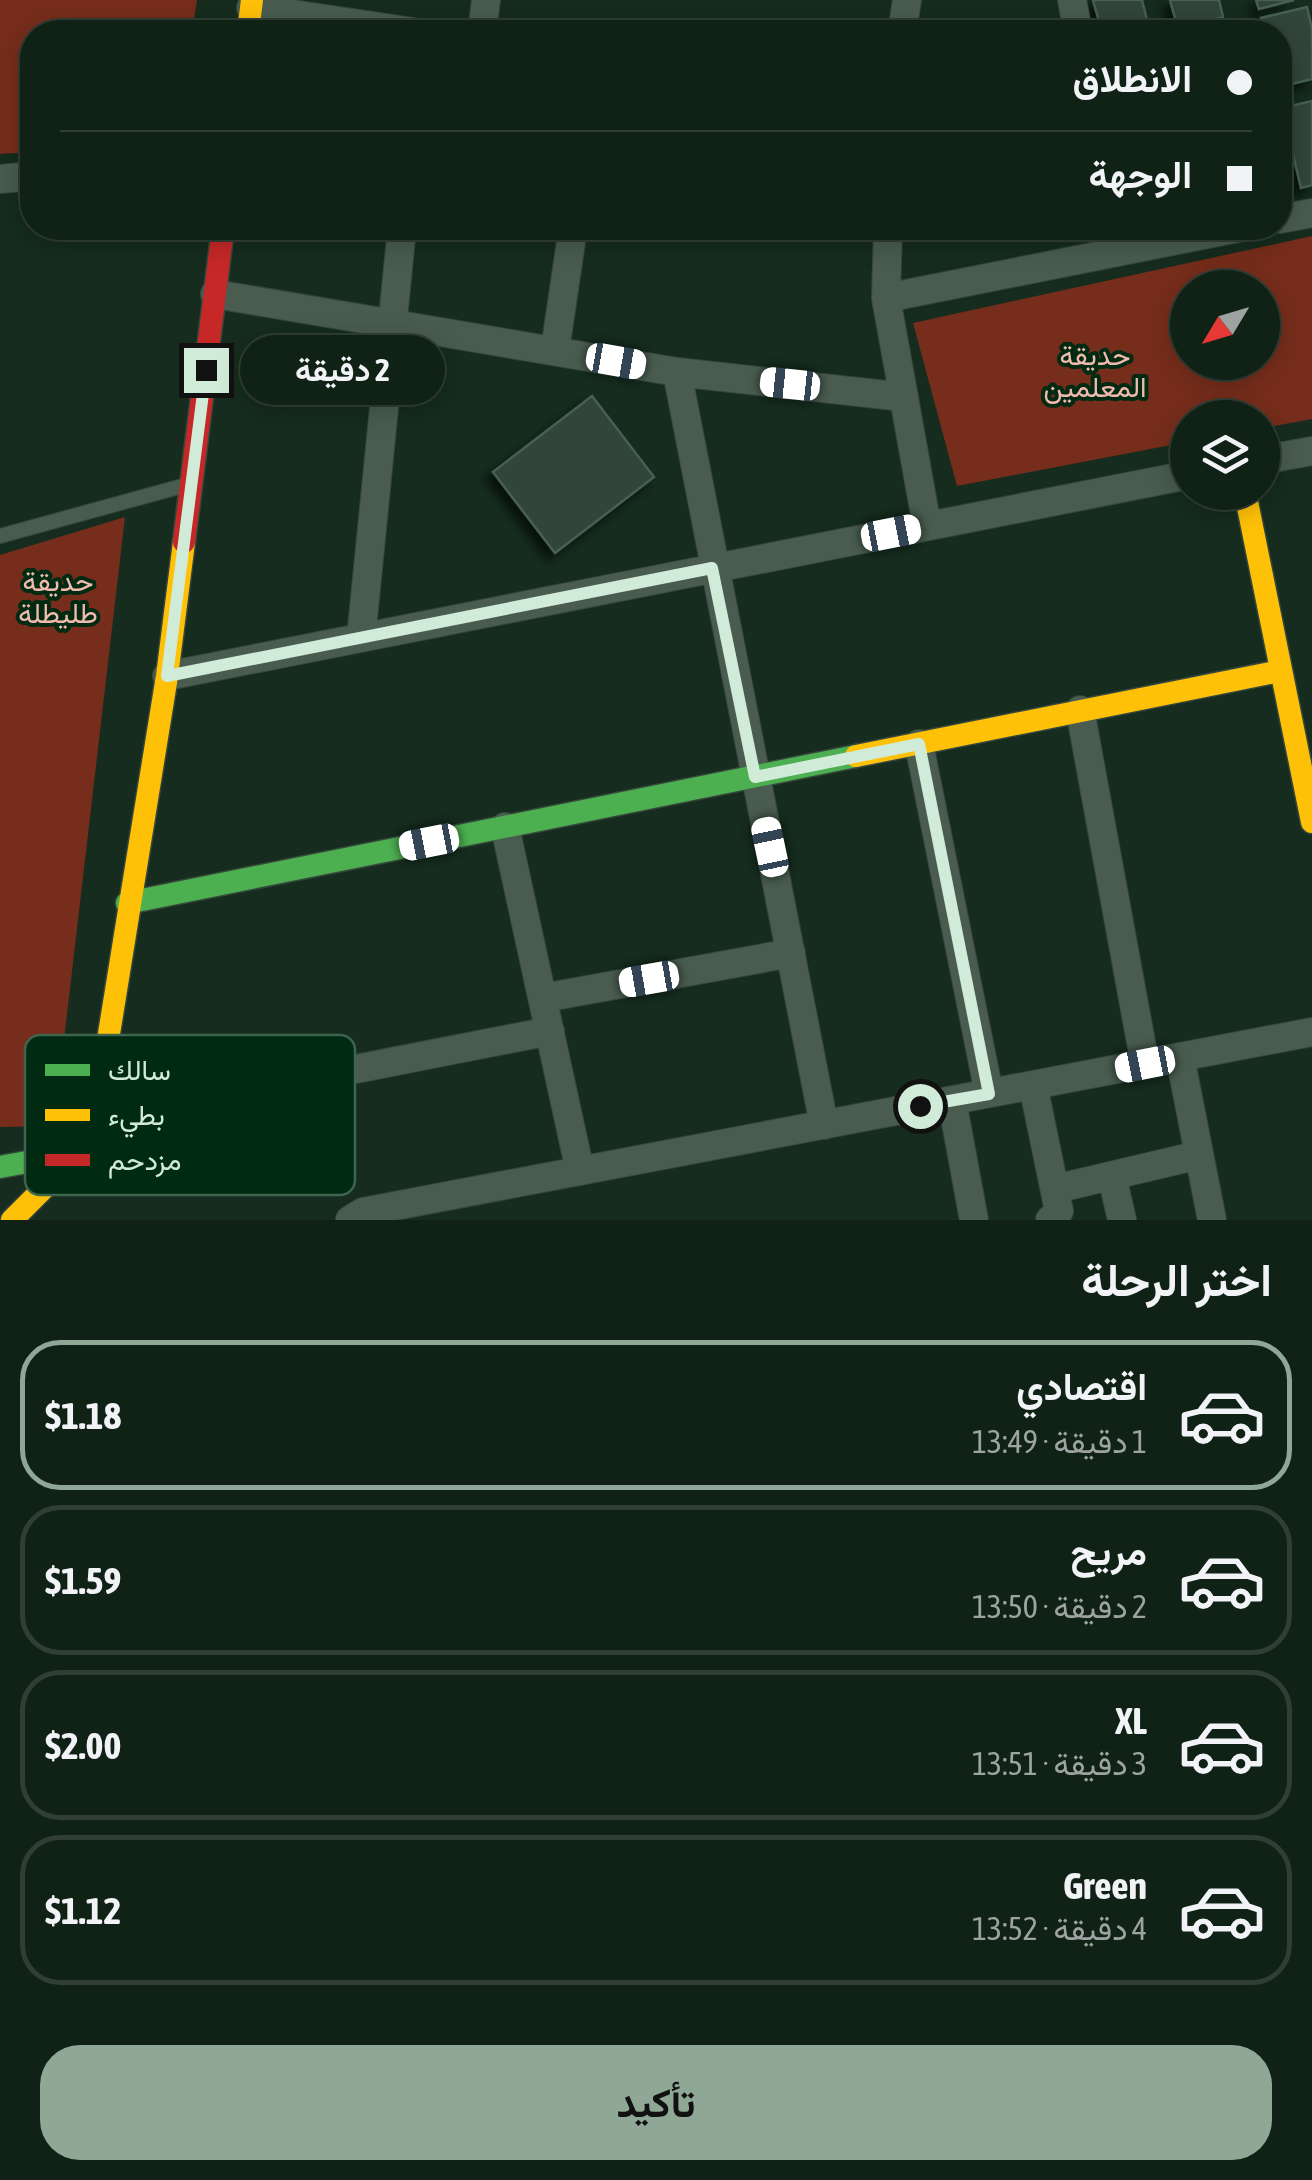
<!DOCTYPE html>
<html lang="ar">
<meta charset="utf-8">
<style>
:root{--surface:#102116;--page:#1e2e23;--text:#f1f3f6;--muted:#9ca3a1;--line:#303e35;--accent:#8fa896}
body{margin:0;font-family:"Asap Condensed",Vazirmatn,sans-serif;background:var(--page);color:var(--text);direction:rtl;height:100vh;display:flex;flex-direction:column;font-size:38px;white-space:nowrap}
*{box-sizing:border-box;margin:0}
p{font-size:32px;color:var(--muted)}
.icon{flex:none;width:55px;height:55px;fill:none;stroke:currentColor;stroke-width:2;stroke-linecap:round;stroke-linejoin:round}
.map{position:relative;height:1220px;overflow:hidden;direction:ltr}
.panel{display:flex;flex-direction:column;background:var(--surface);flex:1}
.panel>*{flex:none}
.top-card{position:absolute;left:20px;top:20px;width:1272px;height:220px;border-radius:40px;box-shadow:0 5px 25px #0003,0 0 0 2px var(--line);direction:rtl;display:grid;align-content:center;height:220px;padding:0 40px;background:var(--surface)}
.needle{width:65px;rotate:232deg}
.controls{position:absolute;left:1170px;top:270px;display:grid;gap:20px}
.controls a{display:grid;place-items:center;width:110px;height:110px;border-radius:50%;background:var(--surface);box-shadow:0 5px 25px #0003,0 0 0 2px var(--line);font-size:50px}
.end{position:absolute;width:45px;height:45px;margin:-22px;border:12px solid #d0ebd7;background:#111;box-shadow:0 0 0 5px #111}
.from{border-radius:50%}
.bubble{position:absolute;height:70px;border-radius:35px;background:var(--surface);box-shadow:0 5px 25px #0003,0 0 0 2px var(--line);font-size:32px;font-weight:700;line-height:70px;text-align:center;direction:rtl}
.car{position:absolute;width:30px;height:60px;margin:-30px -15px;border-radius:12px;box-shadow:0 0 8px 2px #0007;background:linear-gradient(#fff 24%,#345 0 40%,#fff 0 76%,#345 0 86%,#fff 0)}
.top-card b{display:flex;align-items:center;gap:35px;height:95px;font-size:38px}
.top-card b+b{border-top:2px solid var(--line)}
.top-card i{width:25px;height:25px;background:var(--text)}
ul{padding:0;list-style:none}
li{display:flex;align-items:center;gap:30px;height:150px;margin:0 20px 15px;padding:0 20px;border:5px solid var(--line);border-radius:40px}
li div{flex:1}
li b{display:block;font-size:38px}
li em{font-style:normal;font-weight:700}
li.current{border-color:var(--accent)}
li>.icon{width:90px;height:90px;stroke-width:1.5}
h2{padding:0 40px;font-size:45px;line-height:120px}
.action{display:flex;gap:20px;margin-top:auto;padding:20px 40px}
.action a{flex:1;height:115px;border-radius:40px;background:var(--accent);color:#111;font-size:40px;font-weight:700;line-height:115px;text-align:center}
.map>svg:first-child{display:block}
.green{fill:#762d1b;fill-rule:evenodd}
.building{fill:#30443a;stroke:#465e54;stroke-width:2.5;filter:url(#shadow)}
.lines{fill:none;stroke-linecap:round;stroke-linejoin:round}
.lane-casing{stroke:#35473b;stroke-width:16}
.street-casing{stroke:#35473b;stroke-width:30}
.fast-casing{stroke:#35473b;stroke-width:25}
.slow-casing{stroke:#35473b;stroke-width:25}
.jam-casing{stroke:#35473b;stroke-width:25}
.lane{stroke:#495c4f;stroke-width:14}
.street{stroke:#495c4f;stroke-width:28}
.fast{stroke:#4caf50;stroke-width:22}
.slow{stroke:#ffc107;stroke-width:22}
.jam{stroke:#c62828;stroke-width:22}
.route{stroke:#d0ebd7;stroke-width:12}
.labels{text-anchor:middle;stroke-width:8;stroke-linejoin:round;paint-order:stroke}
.park-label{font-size:28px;fill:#f1baad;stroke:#012a13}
.key{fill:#012a13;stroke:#3f644e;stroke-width:2.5}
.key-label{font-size:28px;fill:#d0ebd7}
</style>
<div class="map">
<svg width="1312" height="1220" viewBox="0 0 1312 1220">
<defs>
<filter id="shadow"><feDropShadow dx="-7" dy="7" stdDeviation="5" flood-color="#0009"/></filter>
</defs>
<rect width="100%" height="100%" fill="#152c1e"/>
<path class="green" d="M 0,0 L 197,0 L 192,32 L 32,32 L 32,152 L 0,154 Z
M 1312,236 L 1312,419 L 1263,428 L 1262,418 L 1188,418 L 1187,442 L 957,486 L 913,323 ZM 1188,288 L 1262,288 L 1262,362 L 1188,362 Z
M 125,517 L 54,1126 L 0,1127 L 0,555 Z"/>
<path class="building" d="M 1093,0 L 1142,0 L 1150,32 L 1102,32 Z
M 1170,0 L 1219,0 L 1223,17 L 1178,29 Z
M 1256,0 L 1294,0 L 1259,9 Z
M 1307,7 L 1312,29 L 1312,79 L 1280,87 L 1280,32 L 1264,32 L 1261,18 Z
M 1312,101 L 1312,185 L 1301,188 L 1282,108 Z
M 592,396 L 654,477 L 555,553 L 493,472 Z"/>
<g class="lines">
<defs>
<path id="lane" d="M 0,536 L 186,485"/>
<path id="street" d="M 1072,0 L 1078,32
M 251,8 L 413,32
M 482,32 L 486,0
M 902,32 L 907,0
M 0,179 L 32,176
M 1280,219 L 1312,213
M 888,228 L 886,298 L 927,526
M 215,294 L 677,372 L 904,397
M 886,298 L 1238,228
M 555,350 L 573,228
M 677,372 L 824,1125
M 1262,460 L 1312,451
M 361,638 L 402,228
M 167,676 L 1188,475
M 1080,710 L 1145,1064
M 919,744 L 989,1093
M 505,827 L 580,1171
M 543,998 L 791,953
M 1180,1057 L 1212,1220
M 1033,1085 L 1059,1211 L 1050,1220
M 952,1101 L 974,1220
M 95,1120 L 550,1031
M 1112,1176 L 1122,1220
M 1055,1189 L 1199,1155
M 350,1220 L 363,1212 L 1312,1032"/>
<path id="fast" d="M 127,903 L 856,756
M 0,1167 L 71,1154"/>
<path id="slow" d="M 248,32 L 252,0
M 1245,492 L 1312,822
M 856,756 L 1280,671
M 12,1220 L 45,1187 L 95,1120 L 167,676 L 184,542"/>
<path id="jam" d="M 184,542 L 223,228"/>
</defs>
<use href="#lane" class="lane-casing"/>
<use href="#street" class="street-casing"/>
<use href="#fast" class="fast-casing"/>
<use href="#slow" class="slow-casing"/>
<use href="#jam" class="jam-casing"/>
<use href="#lane" class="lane"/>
<use href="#street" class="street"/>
<use href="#fast" class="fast"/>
<use href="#slow" class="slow"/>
<use href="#jam" class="jam"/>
</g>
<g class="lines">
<path class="route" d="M 206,370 L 167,676 L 712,568 L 755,777 L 919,744 L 989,1094 L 920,1106"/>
</g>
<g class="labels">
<g class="park-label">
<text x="1095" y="365">حديقة<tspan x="1095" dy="32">المعلمين</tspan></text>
<text x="58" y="591">حديقة<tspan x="58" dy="32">طليطلة</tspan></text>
</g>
</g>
<rect x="25" y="1035" width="330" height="160" rx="15" class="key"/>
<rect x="45" y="1064" width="45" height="12" fill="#4caf50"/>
<rect x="45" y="1109" width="45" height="12" fill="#ffc107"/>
<rect x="45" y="1154" width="45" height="12" fill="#c62828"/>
<g class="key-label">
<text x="108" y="1080">سالك</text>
<text x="108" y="1125">بطيء</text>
<text x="108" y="1170">مزدحم</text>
</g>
</svg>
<div class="controls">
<a><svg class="needle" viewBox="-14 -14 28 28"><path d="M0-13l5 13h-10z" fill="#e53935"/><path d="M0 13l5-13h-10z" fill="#9ca3a1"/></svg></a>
<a><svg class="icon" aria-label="layers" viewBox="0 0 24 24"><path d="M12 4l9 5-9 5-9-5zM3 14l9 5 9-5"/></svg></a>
</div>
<i class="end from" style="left:920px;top:1106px"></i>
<i class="end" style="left:206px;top:370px"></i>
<div class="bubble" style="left:240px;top:335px;width:205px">2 دقيقة</div>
<i class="car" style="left:616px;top:361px;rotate:100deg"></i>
<i class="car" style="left:790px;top:384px;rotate:276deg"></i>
<i class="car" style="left:891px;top:533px;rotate:79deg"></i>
<i class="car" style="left:429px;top:842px;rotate:259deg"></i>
<i class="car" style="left:770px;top:847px;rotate:348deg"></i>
<i class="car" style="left:649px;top:979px;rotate:260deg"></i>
<i class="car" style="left:1145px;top:1064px;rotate:259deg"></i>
<div class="top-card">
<b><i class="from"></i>الانطلاق</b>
<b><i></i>الوجهة</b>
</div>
</div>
<section class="panel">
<h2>اختر الرحلة</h2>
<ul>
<li class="current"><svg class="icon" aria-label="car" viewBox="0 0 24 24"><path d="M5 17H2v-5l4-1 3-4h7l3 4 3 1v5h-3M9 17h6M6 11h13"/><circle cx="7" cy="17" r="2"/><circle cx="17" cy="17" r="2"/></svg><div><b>اقتصادي</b><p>1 دقيقة · 13:49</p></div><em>$1.18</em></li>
<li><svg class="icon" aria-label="car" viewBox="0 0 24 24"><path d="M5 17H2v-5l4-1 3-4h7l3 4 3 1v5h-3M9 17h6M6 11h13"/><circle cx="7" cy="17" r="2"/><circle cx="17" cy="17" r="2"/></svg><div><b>مريح</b><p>2 دقيقة · 13:50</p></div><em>$1.59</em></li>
<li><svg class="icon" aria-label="car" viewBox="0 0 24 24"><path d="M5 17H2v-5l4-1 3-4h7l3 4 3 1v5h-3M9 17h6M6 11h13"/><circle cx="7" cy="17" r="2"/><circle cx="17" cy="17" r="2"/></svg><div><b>XL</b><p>3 دقيقة · 13:51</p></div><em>$2.00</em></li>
<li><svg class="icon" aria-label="car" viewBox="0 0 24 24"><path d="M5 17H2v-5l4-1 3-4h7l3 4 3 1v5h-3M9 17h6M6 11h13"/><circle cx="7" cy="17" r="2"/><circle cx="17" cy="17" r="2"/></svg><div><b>Green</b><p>4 دقيقة · 13:52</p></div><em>$1.12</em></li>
</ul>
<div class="action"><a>تأكيد</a></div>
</section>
